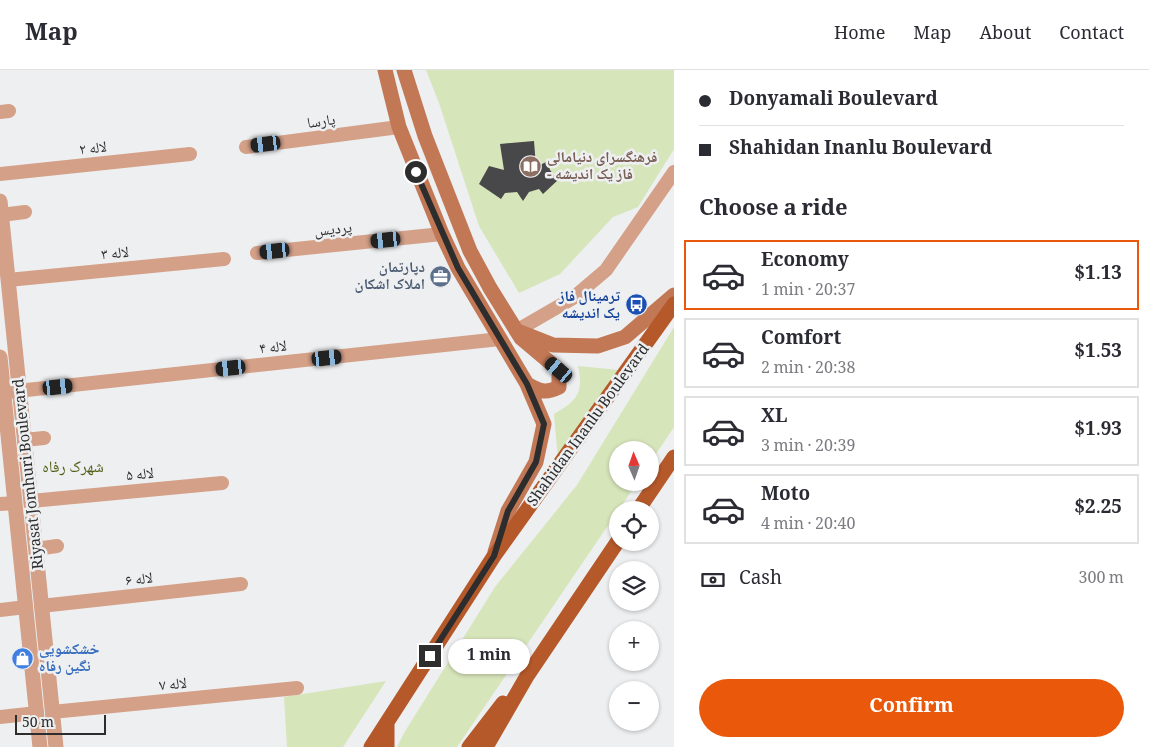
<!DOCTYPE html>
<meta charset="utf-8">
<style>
:root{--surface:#fff;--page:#f2f2f3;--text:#2b2b33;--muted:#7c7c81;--line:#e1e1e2;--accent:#ea580c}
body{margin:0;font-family:Georgia,"Noto Naskh Arabic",serif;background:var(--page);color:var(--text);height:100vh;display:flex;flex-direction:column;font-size:19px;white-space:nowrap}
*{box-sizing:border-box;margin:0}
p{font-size:16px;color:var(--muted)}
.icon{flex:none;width:28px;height:28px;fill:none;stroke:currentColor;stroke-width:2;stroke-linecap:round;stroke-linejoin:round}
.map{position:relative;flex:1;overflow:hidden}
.side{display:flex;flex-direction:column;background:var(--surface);width:475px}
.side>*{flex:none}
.guide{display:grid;align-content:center;height:110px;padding:0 25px;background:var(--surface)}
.needle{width:32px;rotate:358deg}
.controls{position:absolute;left:609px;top:371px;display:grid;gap:10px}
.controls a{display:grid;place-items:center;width:50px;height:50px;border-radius:50%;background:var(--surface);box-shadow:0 1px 4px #0004;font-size:25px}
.scale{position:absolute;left:15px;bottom:12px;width:91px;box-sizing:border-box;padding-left:5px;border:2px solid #2d2d2e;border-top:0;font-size:14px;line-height:18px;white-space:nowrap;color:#2d2d2e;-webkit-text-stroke:4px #edeff1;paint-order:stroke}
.end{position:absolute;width:22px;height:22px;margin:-11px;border:6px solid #2d2d2e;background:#fff;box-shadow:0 0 0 2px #fff}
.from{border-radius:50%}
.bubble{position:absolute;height:35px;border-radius:18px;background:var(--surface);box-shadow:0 1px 4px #0004;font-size:16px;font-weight:700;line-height:35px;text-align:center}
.car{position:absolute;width:15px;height:30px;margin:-15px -8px;border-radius:6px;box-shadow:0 0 4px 1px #0007;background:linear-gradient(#222 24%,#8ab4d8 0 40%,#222 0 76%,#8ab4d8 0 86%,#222 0)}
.guide b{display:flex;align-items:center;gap:18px;height:48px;font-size:19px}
.guide b+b{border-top:1px solid var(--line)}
.guide i{width:12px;height:12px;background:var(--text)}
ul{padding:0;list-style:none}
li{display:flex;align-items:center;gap:15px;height:70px;margin:0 10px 8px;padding:0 15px;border:2px solid var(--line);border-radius:0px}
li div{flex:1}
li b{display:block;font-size:19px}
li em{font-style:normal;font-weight:700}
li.current{border-color:var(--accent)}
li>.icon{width:45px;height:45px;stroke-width:1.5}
h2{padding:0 25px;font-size:22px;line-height:60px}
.pay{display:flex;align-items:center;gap:12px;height:55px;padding:0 25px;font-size:19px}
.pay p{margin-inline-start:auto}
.primary-button{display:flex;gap:10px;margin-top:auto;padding:10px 25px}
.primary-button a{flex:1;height:58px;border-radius:30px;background:var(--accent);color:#fff;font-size:20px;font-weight:700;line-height:58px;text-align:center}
header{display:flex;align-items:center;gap:30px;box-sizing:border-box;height:70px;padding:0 25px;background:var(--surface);border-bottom:1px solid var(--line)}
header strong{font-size:24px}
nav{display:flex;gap:28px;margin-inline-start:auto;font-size:18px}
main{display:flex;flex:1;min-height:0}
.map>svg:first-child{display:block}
.green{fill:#d7e5ba}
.building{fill:#48474a}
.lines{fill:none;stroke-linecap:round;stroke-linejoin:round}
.minor{stroke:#d4a088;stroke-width:14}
.tertiary{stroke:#d4a088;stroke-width:15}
.secondary{stroke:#c37855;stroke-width:15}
.primary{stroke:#b5592a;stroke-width:15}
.route{stroke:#2d2d2e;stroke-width:6}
.labels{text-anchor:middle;stroke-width:5;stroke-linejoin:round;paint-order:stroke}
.street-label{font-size:15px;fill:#2d2d2e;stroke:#edeff1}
.education-label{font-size:15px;font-weight:bold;fill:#785e54;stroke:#edeff1;text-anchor:start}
.service-label{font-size:15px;font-weight:bold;fill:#4e5e75;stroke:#edeff1;text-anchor:end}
.transit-label{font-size:15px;font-weight:bold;fill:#164399;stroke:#edeff1;text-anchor:end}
.shop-label{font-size:15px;font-weight:bold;fill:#366cbe;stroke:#edeff1;text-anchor:start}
.neighbourhood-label{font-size:16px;fill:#4f5f13;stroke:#edeff1}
</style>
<header>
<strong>Map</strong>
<nav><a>Home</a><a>Map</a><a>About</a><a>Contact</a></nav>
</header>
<main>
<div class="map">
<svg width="674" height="677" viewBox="0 0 674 677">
<rect width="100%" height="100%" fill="#edeff1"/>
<path class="green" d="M 426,0 L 674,0 L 674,79 L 638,137 L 613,147 L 560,204 L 519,223 L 479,156 L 439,33 Z
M 674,257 L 674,357 L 650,393 L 650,380 L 618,380 L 618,412 L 637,413 L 457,677 L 397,677 L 404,663 L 495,517 L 577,415 Z
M 578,296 L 619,300 L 558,390 L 554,344 C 577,331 584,323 578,296 Z
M 386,611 L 343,677 L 287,677 L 284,627 Z"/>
<path class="building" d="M 534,71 L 536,97 L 548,91 L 550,100 L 558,110 L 543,124 L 539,119 L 529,122 L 523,131 L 517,122 L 505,123 L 501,129 L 479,114 L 489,96 L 504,100 L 500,74 Z"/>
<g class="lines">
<path class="minor" d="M 0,42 L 9,41
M 246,77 L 399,57
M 0,104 L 190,84
M 1,145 L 25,142
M 257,183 L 442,164
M 8,210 L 224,189
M 516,261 L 573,228 L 606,200 L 674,102
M 8,322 L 500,269
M 24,370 L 44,368
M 31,431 L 222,413
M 0,434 L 15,433
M 36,479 L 57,476
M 41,536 L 241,514
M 0,540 L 26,537
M 52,642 L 297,618
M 0,647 L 37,643"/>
<path class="tertiary" d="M 0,131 L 56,677
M 0,287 L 40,677"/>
<path class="secondary" d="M 385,0 L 399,57 L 442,164 L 458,198 L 527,314 L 544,354 L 536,392 L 508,441 L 495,482
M 404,0 L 425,66 L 470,181 L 490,218 L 521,268 L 559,300 L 559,317 C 545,324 539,321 527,314
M 520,262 L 553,275 L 598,276 L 625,267 L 674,225"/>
<path class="primary" d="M 638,440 L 674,387
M 371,677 L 494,486 L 674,234
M 387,677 L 387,653
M 469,677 L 503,633
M 486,677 L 527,606 L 618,471"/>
</g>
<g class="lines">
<path class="route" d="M 416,102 L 458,198 L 527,314 L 544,354 L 536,392 L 508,441 L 494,486 L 430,586"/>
</g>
<defs>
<symbol id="library-disc" viewBox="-11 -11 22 22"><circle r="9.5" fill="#8d6e63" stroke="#edeff1"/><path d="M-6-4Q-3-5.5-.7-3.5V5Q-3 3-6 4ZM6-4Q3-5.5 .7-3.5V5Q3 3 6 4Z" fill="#fff"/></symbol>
<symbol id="office-disc" viewBox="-11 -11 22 22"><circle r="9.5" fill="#5c6f8a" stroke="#edeff1"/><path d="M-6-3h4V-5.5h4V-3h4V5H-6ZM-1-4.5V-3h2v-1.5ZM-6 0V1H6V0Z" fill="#fff"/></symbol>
<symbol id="bus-disc" viewBox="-11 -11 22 22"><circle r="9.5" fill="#1a4fb4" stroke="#edeff1"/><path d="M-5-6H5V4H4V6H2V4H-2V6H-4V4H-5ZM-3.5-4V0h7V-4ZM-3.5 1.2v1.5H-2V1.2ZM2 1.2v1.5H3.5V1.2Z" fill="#fff"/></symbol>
<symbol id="shop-disc" viewBox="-11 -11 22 22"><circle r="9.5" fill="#3f7fe0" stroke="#edeff1"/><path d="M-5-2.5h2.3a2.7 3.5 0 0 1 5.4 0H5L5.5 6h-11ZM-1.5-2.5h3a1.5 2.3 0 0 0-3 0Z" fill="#fff"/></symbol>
</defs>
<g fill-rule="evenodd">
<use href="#library-disc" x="518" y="84" width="25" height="25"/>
<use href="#office-disc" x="428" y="194" width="25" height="25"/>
<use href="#bus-disc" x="624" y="222" width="25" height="25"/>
<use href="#shop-disc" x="10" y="576" width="25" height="25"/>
</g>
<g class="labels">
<g class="street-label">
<text transform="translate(321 51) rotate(-8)" y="5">پارسا</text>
<text transform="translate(93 78) rotate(-6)" y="5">لاله ۲</text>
<text transform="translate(333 159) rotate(-6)" y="5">پردیس</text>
<text transform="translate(115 183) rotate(-5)" y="5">لاله ۳</text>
<text transform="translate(273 277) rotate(-6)" y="5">لاله ۴</text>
<text transform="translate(588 355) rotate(-54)" y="5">Shahidan Inanlu Boulevard</text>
<text transform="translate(28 404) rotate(-96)" y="5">Riyasat Jomhuri Boulevard</text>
<text transform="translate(140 404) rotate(-5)" y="5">لاله ۵</text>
<text transform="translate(139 509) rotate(-6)" y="5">لاله ۶</text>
<text transform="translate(173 614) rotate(-5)" y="5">لاله ۷</text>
</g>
<g class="education-label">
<text x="547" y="92">فرهنگسرای دنیامالی<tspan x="547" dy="17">- فاز یک اندیشه</tspan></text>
</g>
<g class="service-label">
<text x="425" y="202">دپارتمان<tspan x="425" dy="17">املاک اشکان</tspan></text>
</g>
<g class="transit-label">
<text x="620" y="231">ترمینال فاز<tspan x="620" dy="17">یک اندیشه</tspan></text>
</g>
<g class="shop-label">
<text x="39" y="584">خشکشویی<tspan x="39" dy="17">نگین رفاه</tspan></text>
</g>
<g class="neighbourhood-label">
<text x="73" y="402">شهرک رفاه</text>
</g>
</g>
</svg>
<div class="controls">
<a><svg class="needle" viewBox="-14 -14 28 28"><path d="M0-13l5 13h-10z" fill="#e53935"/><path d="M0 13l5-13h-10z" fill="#7c7c81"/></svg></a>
<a><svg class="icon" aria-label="locate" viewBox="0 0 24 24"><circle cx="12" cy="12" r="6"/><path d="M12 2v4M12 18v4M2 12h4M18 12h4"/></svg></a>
<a><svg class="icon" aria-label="layers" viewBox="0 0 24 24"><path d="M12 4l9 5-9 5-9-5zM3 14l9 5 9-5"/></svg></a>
<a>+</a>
<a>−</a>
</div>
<div class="scale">50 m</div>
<i class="end from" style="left:416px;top:102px"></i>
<i class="end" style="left:430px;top:586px"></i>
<div class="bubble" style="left:448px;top:569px;width:82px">1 min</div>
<i class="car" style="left:266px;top:74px;rotate:263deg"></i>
<i class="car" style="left:386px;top:170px;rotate:264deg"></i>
<i class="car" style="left:275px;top:181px;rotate:264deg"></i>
<i class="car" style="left:327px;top:288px;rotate:84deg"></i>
<i class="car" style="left:231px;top:298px;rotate:264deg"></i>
<i class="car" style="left:559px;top:300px;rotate:310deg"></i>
<i class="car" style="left:58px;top:317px;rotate:84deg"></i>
</div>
<section class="side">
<div class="guide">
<b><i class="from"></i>Donyamali Boulevard</b>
<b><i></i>Shahidan Inanlu Boulevard</b>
</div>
<h2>Choose a ride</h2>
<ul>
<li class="current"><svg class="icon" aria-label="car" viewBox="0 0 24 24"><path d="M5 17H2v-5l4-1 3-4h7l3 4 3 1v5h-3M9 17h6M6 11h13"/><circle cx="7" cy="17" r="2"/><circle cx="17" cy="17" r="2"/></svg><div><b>Economy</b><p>1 min · 20:37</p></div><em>$1.13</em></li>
<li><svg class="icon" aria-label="car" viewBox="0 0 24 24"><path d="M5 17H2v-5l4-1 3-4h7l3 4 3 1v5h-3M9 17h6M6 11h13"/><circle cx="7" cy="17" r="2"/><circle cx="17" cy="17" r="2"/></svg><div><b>Comfort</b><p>2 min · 20:38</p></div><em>$1.53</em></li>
<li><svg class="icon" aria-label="car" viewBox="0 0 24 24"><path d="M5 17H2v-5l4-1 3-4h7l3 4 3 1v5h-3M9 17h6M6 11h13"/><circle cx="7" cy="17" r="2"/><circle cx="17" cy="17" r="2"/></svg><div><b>XL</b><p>3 min · 20:39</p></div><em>$1.93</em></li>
<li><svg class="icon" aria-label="car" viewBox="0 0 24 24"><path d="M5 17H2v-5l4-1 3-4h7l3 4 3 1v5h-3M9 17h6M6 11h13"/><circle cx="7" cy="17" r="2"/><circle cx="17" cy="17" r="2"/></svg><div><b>Moto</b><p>4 min · 20:40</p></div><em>$2.25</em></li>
</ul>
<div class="pay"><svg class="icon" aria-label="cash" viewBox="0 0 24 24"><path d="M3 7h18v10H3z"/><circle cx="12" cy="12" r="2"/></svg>Cash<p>300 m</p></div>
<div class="primary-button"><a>Confirm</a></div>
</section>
</main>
